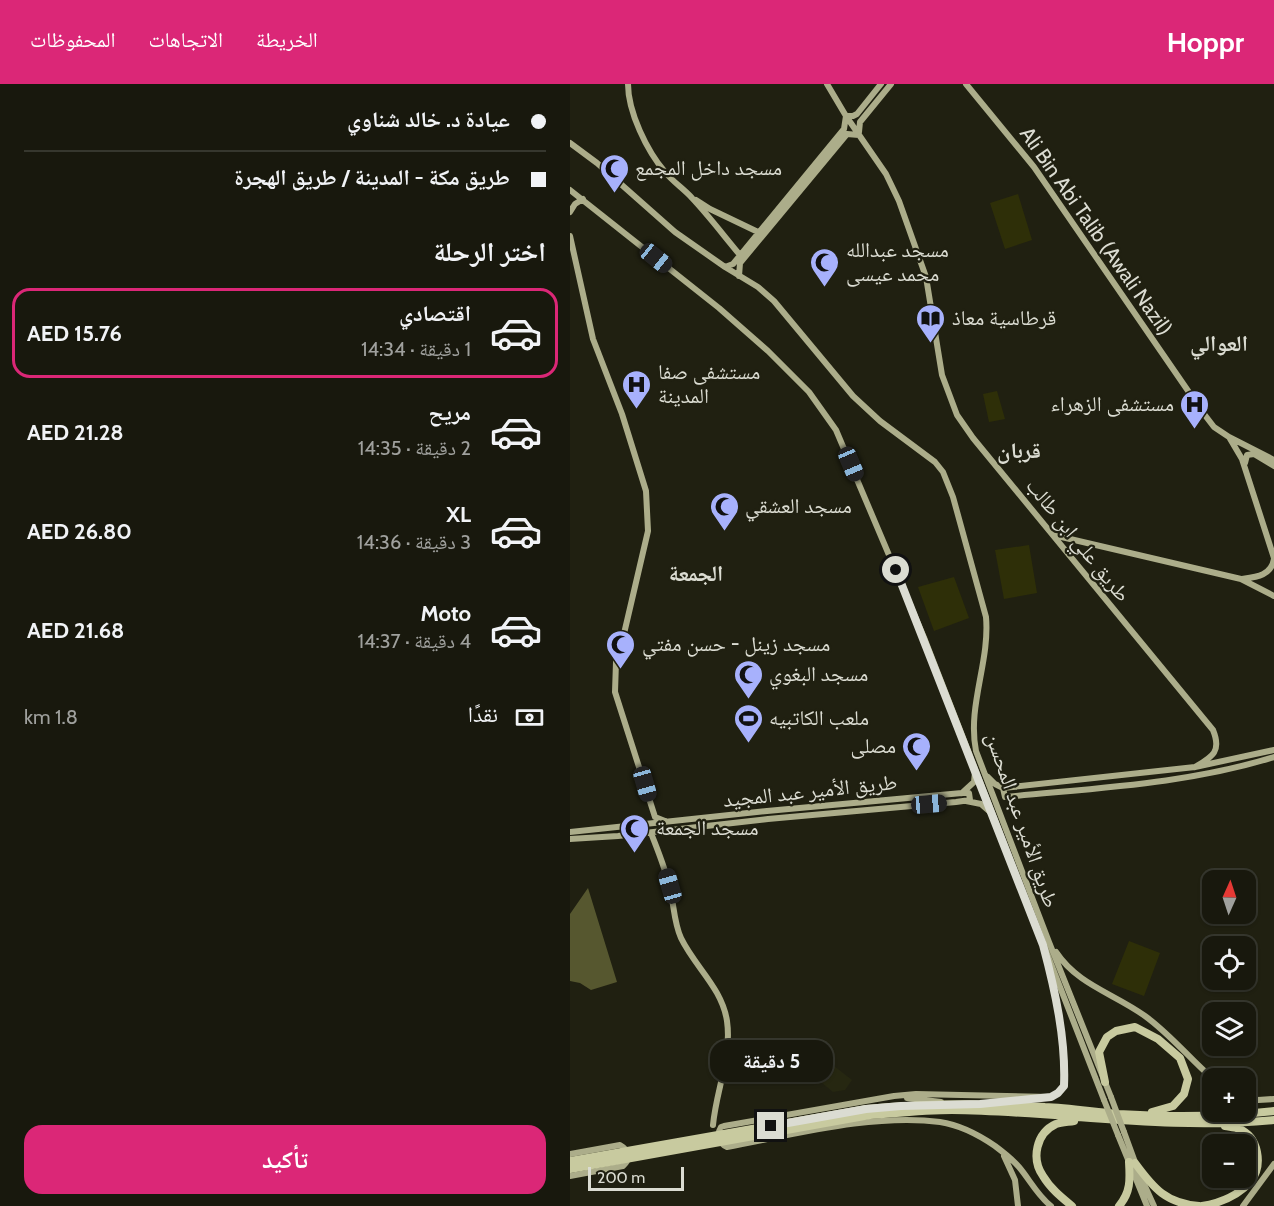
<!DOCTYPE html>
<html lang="ar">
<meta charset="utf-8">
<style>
:root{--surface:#18180d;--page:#212116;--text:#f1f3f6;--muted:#9fa09d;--line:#36372e;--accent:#db2777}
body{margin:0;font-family:Cabin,"Noto Naskh Arabic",sans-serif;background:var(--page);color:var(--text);direction:rtl;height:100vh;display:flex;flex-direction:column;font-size:22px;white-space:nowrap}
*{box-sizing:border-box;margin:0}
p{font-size:20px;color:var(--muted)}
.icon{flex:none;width:33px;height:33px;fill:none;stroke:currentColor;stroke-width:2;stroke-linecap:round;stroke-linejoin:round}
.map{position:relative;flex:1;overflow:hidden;direction:ltr}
.side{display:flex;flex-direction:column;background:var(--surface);width:570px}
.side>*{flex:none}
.guide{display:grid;align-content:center;height:132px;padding:0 24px;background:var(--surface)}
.needle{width:39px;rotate:3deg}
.controls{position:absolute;left:632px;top:786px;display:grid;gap:12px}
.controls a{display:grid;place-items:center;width:54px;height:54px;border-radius:12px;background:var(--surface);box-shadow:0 2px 4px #0004,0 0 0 2px var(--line);font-size:30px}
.scale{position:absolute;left:18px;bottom:15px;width:96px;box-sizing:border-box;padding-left:6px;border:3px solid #dbdcd2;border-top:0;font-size:16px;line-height:21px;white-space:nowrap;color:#dbdcd2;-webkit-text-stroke:4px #202011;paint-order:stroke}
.end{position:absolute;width:27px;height:27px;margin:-14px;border:8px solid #dbdcd2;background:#111;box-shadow:0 0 0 3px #111}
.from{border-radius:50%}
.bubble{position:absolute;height:42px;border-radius:18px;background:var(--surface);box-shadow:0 2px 4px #0004,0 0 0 2px var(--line);font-size:20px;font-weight:700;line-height:42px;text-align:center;direction:rtl}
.car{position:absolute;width:18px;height:36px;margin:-18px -9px;border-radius:8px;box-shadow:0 0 4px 2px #0007;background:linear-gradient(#222 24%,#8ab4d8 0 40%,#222 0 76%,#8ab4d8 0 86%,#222 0)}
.guide b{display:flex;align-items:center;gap:21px;height:57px;font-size:22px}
.guide b+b{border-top:2px solid var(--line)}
.guide i{width:15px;height:15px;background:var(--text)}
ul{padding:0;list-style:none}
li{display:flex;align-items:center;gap:18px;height:90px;margin:0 12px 9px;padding:0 12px;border:3px solid transparent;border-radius:18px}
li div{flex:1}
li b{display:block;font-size:22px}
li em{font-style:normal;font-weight:700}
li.on{border-color:var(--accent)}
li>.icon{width:54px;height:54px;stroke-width:1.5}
h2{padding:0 24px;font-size:27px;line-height:72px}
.pay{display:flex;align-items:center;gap:15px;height:66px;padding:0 24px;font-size:22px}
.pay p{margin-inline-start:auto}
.cta{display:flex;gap:12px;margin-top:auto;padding:12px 24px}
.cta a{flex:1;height:69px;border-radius:18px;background:var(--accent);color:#fff;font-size:24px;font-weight:700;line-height:69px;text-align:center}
header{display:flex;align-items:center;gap:36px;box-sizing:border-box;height:84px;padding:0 30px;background:var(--accent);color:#fff}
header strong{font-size:28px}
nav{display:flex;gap:33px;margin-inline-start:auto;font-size:21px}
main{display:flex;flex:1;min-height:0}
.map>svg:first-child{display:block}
.built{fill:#262711}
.green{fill:#2e2f08}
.forest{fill:#56572f}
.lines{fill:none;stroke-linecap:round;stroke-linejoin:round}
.major{stroke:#acad8a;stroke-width:6}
.highway{stroke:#c8ca9f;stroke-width:8}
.major-bridge{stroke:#acad8a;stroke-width:6}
.route{stroke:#dbdcd2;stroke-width:8}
.labels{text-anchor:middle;stroke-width:4.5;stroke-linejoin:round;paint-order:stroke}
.poi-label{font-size:21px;fill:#dbdcd2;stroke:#202011;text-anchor:start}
.street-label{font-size:21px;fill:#dbdcd2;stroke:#202011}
.neighbourhood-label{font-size:22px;font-weight:bold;fill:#dbdcd2;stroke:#202011}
</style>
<header>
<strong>Hoppr</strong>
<nav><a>الخريطة</a><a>الاتجاهات</a><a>المحفوظات</a></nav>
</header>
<main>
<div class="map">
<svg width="704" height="1122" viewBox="0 0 704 1122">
<rect width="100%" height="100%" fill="#202011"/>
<path class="built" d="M 235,972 L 255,975 L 282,996 L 275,1006 L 263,1008 L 240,989 Z"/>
<path class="green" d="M 448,110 L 462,156 L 435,165 L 420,119 Z
M 427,307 L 435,335 L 419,338 L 413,310 Z
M 459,461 L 467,509 L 434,515 L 425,466 Z
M 384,493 L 399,534 L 364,547 L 348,503 Z
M 559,857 L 590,869 L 574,912 L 542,900 Z"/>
<path class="forest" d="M 18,804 L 47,898 L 21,906 L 10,899 L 0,897 L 0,830 Z"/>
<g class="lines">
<path class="major" d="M 58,0 C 58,28 77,67 95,88 C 103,98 114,105 122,114 C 139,132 154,152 170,171
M 257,0 L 276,32 L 316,90 L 329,117 L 356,193 L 372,291 L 387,331 L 403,354 L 643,646 C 652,668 642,673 625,683
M 396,0 L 464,83 L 634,330 L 644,343 L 659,353 L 672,375 L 704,474
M 276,32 L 283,32 L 287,30 L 311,0
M 289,48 L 290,38 L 321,0
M 0,59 L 27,79 L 105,148 L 155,183 L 188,203 L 204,217 L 283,312 L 310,337 L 365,378 L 373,388 L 383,413 L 416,533 C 420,578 397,622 406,667 L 479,858 L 541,1013
M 0,106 L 149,224 L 198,267 L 239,308 L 266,346 L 355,556 L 534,1016
M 126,116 L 140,125 L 188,148
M 0,128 L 5,120 L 13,115
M 0,152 L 23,255 L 52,330 L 76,407 L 78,447 L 53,554 L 46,578 L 45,608 L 85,733 L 95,737
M 155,183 L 163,180 L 274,45 L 276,32
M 169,192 L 170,179 L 277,50 L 289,51
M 659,353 L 704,376
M 675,379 L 677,371 L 684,370 L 704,382
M 483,451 L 671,495 L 704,512
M 671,495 C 686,493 701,492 704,475
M 418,693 L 425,700 L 433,704 L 625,683 L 704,666
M 433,704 L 435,713 C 524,704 618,700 704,673
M 392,709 L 404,698 L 405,688
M 396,717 L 411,720 L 419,727
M 0,748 L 197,727 L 392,709 L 399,709 L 400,716 L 386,718 L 198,735 L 48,752 L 0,755
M 81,749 C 88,767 96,786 100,805 C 104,821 104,839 111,854 C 125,883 152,904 157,937 C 162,972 146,1007 143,1041
M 486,868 C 508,901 543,909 575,932 C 600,950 619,974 642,994
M 479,883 C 484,901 501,992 492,1005 C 490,1009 485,1011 481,1013 L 346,1010 L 324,1012 L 154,1042 L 151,1043 C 146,1051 148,1059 157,1063 C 222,1051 304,1029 370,1038 C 390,1041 409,1051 425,1062 C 433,1068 443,1076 449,1083 C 460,1096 467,1111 481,1122
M 675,1013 L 688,1016 L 704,1015
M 337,1014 L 371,1018
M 554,1048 L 569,1089 L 584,1122
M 548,1051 L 577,1122
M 0,1070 L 50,1061 C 59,1066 61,1075 53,1082 L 0,1092
M 434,1072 L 445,1096 L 448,1122
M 673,1122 L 704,1080"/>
<path class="highway" d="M 535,998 L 529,968 L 537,953 L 546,947 L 565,943 L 588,955 L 610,974 L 618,995 L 614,1010 L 603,1022 L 582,1028
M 0,1077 L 296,1025 C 356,1019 415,1019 475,1023 C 499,1024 524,1028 548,1030 C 600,1033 652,1033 704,1027
M 565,1079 C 584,1105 596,1119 629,1122
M 0,1085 L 300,1031 C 327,1029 355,1026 382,1026 C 490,1027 596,1047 704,1036
M 502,1122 C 491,1113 480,1104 473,1092 C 461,1075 466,1049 486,1040 C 492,1038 499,1038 504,1037
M 549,1122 C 561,1108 560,1095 559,1078
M 632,1122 C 650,1119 668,1112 681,1097 C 693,1081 689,1053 669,1045 C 665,1043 660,1043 655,1042"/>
<path class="major-bridge" d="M 541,1013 L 554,1048
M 534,1016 L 548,1051"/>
</g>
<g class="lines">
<path class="route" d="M 201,1042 L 296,1025 L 331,1022 L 410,1020 L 481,1013 L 488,1009 L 494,1002 C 496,955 485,906 473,861 L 326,486"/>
</g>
<defs>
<symbol id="mosque-pin" viewBox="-11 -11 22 30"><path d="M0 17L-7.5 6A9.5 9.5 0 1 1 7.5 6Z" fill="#a7b1fc" stroke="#202011"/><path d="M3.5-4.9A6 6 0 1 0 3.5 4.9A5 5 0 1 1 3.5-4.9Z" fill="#111"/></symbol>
<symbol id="library-pin" viewBox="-11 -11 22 30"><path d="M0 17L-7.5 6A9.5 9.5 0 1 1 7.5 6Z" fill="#a7b1fc" stroke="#202011"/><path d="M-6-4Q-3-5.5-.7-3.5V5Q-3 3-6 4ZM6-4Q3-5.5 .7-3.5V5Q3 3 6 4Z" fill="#111"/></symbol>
<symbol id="hospital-pin" viewBox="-11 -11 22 30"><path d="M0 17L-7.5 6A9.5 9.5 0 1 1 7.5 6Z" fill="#a7b1fc" stroke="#202011"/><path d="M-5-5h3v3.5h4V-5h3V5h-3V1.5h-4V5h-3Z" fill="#111"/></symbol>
<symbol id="stadium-pin" viewBox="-11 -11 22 30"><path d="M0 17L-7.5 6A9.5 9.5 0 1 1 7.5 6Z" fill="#a7b1fc" stroke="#202011"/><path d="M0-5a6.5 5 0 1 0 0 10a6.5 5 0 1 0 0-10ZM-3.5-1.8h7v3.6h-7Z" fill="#111"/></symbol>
</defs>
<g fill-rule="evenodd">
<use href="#mosque-pin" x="28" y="68" width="33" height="45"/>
<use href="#mosque-pin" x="238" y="162" width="33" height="45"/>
<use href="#library-pin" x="344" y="218" width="33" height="45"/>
<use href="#hospital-pin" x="50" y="284" width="33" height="45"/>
<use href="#hospital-pin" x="608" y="304" width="33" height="45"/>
<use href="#mosque-pin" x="138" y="406" width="33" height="45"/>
<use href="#mosque-pin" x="34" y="544" width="33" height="45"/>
<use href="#mosque-pin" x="162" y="574" width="33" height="45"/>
<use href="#stadium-pin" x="162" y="618" width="33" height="45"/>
<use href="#mosque-pin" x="330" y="646" width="33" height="45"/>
<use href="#mosque-pin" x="48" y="728" width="33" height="45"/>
</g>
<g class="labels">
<g class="poi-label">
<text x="65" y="91">مسجد داخل المجمع</text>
<text x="276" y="173">مسجد عبدالله<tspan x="276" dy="24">محمد عيسى</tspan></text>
<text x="382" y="241">قرطاسية معاذ</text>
<text x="88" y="295">مستشفی صفا<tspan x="88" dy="24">المدینة</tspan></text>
<text x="604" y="327" text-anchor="end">مستشفى الزهراء</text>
<text x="175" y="429">مسجد العشقي</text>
<text x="72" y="567">مسجد زينل - حسن مفتي</text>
<text x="199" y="597">مسجد البغوي</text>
<text x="199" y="641">ملعب الكاتبيه</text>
<text x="326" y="669" text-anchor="end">مصلى</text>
<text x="86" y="751">مسجد الجمعة</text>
</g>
<g class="street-label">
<text transform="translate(526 147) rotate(55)" y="7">Ali Bin Abi Talib (Awali Nazil)</text>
<text transform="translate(508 456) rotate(51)" y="7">طريق علي ابن طالب</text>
<text transform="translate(240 707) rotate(-6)" y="7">طريق الأمير عبد المجيد</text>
<text transform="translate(452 736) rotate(71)" y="7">طريق الأمير عبد المحسن</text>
</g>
<g class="neighbourhood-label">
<text x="649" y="267">العوالي</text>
<text x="449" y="374">قربان</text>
<text x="126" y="497">الجمعة</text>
</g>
</g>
</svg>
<div class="controls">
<a><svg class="needle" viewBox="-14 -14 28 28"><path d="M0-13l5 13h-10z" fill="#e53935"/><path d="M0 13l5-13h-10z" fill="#9fa09d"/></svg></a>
<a><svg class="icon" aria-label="locate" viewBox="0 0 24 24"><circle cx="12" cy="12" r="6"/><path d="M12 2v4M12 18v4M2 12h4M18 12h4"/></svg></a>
<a><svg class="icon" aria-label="layers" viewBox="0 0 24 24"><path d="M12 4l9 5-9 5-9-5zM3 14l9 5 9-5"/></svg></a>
<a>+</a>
<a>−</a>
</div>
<div class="scale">200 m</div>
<i class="end from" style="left:326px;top:486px"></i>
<i class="end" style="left:201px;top:1042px"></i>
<div class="bubble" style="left:140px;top:956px;width:123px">5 دقيقة</div>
<i class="car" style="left:86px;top:174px;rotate:129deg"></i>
<i class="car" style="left:281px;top:380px;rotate:157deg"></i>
<i class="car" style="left:75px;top:700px;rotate:164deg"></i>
<i class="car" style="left:359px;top:720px;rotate:85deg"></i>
<i class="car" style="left:100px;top:802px;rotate:344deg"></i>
</div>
<section class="side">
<div class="guide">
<b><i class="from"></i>عيادة د. خالد شناوي</b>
<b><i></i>طريق مكة - المدينة / طريق الهجرة</b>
</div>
<h2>اختر الرحلة</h2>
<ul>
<li class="on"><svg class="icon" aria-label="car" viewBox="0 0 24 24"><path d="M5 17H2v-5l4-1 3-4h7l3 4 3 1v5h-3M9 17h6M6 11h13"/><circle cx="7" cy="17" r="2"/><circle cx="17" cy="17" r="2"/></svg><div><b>اقتصادي</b><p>1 دقيقة · 14:34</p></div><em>AED 15.76</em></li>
<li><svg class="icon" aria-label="car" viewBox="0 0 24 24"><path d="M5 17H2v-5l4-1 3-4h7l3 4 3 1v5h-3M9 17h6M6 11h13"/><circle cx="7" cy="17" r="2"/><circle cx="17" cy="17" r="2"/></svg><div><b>مريح</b><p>2 دقيقة · 14:35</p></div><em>AED 21.28</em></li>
<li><svg class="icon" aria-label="car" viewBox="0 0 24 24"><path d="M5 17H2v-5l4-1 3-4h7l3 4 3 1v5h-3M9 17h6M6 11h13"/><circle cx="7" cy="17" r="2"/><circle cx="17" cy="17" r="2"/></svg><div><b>XL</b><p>3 دقيقة · 14:36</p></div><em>AED 26.80</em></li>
<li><svg class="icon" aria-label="car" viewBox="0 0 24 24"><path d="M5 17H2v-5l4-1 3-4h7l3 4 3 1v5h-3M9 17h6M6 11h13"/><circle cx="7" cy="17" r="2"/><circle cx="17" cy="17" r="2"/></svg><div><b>Moto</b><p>4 دقيقة · 14:37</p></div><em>AED 21.68</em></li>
</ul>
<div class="pay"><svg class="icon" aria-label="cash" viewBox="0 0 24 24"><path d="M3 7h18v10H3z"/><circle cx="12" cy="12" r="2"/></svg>نقدًا<p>1.8 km</p></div>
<div class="cta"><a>تأكيد</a></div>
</section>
</main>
